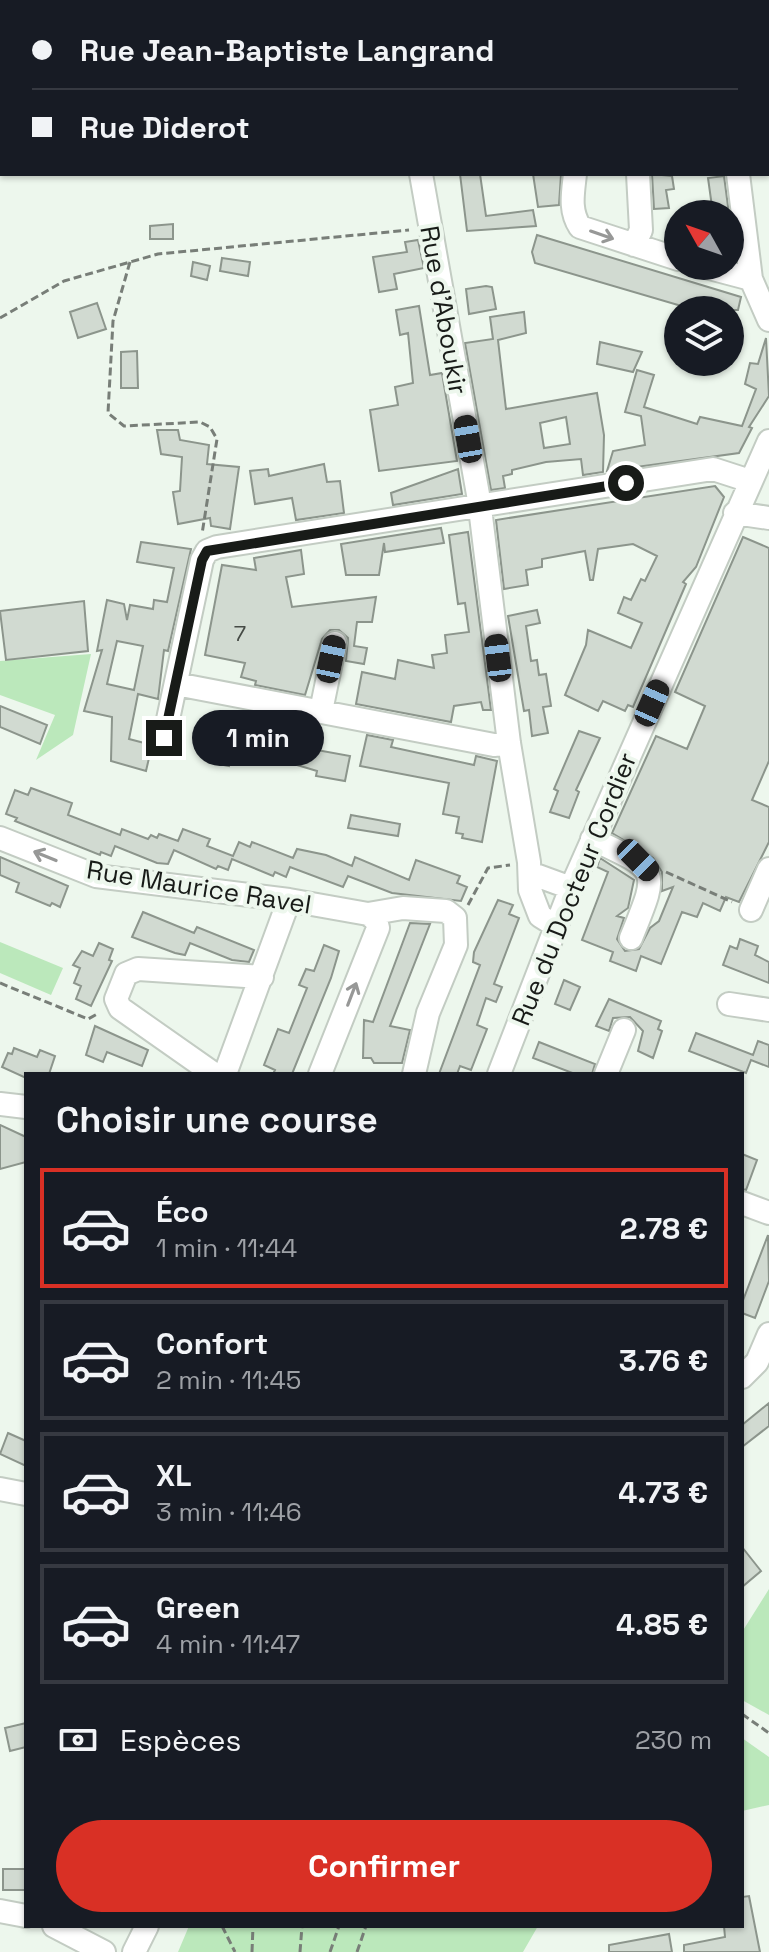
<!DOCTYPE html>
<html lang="fr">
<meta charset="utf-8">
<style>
:root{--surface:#171b24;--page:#242831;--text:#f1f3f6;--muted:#9ea1a6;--line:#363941;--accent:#d93025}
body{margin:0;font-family:"Space Grotesk",sans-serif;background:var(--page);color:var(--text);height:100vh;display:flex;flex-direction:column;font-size:30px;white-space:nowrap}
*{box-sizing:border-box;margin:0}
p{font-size:26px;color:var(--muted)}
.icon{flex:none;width:44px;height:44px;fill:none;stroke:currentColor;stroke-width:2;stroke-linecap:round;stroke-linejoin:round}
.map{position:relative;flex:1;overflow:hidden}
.panel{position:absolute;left:24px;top:1072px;width:720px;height:856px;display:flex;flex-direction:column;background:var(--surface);border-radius:0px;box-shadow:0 2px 6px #0004}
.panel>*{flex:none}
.hud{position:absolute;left:0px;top:0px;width:770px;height:176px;box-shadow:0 2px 6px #0004;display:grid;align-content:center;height:176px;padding:0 32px;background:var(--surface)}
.needle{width:52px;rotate:310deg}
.buttons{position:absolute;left:664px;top:200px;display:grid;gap:16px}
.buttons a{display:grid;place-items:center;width:80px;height:80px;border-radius:50%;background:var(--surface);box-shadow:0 2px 6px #0004;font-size:40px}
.end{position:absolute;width:36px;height:36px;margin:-18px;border:10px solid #181b18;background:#fff;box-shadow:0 0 0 4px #fff}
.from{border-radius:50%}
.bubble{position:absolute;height:56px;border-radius:28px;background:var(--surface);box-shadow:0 2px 6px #0004;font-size:26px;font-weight:700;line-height:56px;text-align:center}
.car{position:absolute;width:24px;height:48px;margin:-24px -12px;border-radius:10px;box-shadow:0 0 6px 2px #0007;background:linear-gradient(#222 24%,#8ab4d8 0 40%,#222 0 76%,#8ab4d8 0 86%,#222 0)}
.hud b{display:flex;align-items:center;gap:28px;height:76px;font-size:30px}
.hud b+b{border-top:2px solid var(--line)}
.hud i{width:20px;height:20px;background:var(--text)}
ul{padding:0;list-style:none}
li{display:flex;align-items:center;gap:24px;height:120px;margin:0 16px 12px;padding:0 16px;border:4px solid var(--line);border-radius:0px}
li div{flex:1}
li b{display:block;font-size:30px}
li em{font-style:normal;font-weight:700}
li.selected{border-color:var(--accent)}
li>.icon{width:72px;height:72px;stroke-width:1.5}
h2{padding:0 32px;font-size:36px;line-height:96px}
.pay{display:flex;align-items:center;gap:20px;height:88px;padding:0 32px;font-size:30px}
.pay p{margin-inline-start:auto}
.action{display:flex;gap:16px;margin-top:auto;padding:16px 32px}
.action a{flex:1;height:92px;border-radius:48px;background:var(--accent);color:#fff;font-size:32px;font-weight:700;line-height:92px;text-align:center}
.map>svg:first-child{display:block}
.green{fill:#bbe8bb}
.building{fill:#d1dad1;stroke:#8c958c;stroke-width:2;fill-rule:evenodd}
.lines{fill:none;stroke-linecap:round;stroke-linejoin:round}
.minor-casing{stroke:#c3ccc3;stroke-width:26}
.path{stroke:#787e78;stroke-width:3;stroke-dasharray:8 4;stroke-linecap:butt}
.minor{stroke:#fff;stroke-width:22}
.oneway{stroke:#979897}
.route{stroke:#181b18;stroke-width:10}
.labels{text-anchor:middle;stroke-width:8;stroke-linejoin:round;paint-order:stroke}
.number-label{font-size:22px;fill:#464b46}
.street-label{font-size:26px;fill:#181b18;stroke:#edf7ed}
</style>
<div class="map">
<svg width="769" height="1952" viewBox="0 0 769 1952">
<rect width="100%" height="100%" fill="#edf7ed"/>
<path class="green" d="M 91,654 L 73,735 L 36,760 L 55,715 L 0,695 L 0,661 Z
M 0,942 L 63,968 L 51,995 L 0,973 Z
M 769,1589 L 769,1715 L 742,1700 L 742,1632 Z
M 742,1738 L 769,1757 L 769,1805 L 742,1811 Z
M 189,1926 L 538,1926 L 523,1952 L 178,1952 Z"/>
<path class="building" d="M 460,174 L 480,174 L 486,216 L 533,210 L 536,226 L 467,231 Z
M 533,174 L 561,174 L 559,205 L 538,207 Z
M 652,174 L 672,176 L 674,189 L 666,190 L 669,208 L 654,209 Z
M 724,176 L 729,214 L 713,214 L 708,178 Z
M 173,224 L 173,239 L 150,239 L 150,226 Z
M 537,235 L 741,297 L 738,310 L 695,310 L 535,263 L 532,252 Z
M 418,240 L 424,268 L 394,274 L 397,289 L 379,292 L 373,257 L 407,252 L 405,242 Z
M 222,258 L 250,262 L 248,276 L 220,271 Z
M 193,262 L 210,266 L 207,280 L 191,276 Z
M 486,286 L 492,287 L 496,309 L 469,314 L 466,289 Z
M 97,303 L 106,329 L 78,338 L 70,312 Z
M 419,306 L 430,375 L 442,373 L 457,461 L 379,471 L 370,410 L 398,405 L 395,387 L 413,383 L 408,333 L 400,335 L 396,310 Z
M 524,312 L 526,333 L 498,340 L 506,409 L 597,393 L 604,435 L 603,472 L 583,475 L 581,459 L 546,462 L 512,470 L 512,474 L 503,476 L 505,488 L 491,490 L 465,343 L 493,339 L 490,317 ZM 566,417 L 570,444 L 544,448 L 540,423 Z
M 766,338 L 769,396 L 749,427 L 752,428 L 739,453 L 607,471 L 613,451 L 645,445 L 641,416 L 625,412 L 637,370 L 654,375 L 644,407 L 697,424 L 700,417 L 742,426 L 756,389 L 745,384 L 750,363 L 758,364 Z
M 600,342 L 642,352 L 633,372 L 597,364 Z
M 137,351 L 138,388 L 121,388 L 121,352 Z
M 157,430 L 178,430 L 180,440 L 209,445 L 207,464 L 239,467 L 230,529 L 211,526 L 210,518 L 178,524 L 173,492 L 180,491 L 182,457 L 161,454 Z
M 324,464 L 327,482 L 340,481 L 344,513 L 296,520 L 292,498 L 255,504 L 250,471 L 268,469 L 269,476 Z
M 458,469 L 462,494 L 393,505 L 391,493 Z
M 715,486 L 724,497 L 696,567 L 683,582 L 686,584 L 633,707 L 628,705 L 625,711 L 603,701 L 598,711 L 565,695 L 586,645 L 588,630 L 631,648 L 642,623 L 618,613 L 624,597 L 631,600 L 641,579 L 645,581 L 657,556 L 633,544 L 598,549 L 593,580 L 590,580 L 585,551 L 542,559 L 542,567 L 526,570 L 528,585 L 504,589 L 496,520 Z
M 441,528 L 444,543 L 385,552 L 384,543 L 379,575 L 346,575 L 341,544 Z
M 468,532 L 491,710 L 483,710 L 481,702 L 454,706 L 451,722 L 356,704 L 362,672 L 395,679 L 398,660 L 434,668 L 432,655 L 447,653 L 445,635 L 469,632 L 465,603 L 458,604 L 449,535 Z
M 743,537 L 769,548 L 769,761 L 752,800 L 769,807 L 769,842 L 739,902 L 726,897 L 720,911 L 703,903 L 697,917 L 682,912 L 661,964 L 641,956 L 636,971 L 610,961 L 613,952 L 582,940 L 608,872 L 597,867 L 600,858 L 634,880 L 628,908 L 617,916 L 624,918 L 617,939 L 625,951 L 639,949 L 650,928 L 659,921 L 673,887 L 662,891 L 662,872 L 653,858 L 612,833 L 656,736 L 687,749 L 705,706 L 675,692 Z
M 141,542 L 191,549 L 168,651 L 164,650 L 158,699 L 138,694 L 129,739 L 152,745 L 146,771 L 111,761 L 112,717 L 84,711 L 102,650 L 97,651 L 107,600 L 124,604 L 127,620 L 130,605 L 153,609 L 154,600 L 167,602 L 174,568 L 137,562 ZM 117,641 L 143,646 L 134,690 L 107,684 Z
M 301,550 L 304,574 L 286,577 L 292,607 L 376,597 L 372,622 L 357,622 L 354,646 L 367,648 L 364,664 L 346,661 L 348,638 L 339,630 L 330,630 L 322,639 L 305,695 L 255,685 L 256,681 L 241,677 L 245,663 L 205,655 L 222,565 L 256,570 L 254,558 Z
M 84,601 L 88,651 L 6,660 L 0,611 Z
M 537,610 L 540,623 L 526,626 L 531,661 L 537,660 L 539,675 L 546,674 L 551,706 L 543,707 L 548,733 L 532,736 L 529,710 L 524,711 L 508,616 Z
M 0,706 L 47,725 L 40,744 L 0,727 Z
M 579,731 L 600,738 L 576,790 L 579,792 L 569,818 L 550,812 L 558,791 L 554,789 Z
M 367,735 L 393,740 L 391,747 L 474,765 L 476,756 L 497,761 L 482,842 L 462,838 L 463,834 L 456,833 L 459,817 L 443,814 L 449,783 L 360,766 Z
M 213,739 L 234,743 L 229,766 L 208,762 Z
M 273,742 L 350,756 L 345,781 L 316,776 L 317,771 L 297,765 L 257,758 L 260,745 L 272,747 Z
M 31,788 L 72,803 L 68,815 L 120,835 L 122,829 L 148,839 L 151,835 L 157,838 L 159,834 L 178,841 L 183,829 L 210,839 L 207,846 L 233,856 L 239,842 L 250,847 L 252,842 L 293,858 L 297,849 L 326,855 L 352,866 L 355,857 L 409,880 L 416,860 L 460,876 L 457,883 L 467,887 L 461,901 L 392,893 L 348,876 L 343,887 L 290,867 L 286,877 L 275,872 L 273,876 L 232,859 L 228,870 L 218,866 L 216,869 L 174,850 L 168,864 L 157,863 L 115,846 L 111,856 L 101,852 L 100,855 L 15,821 L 17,818 L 6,814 L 15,790 L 28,795 Z
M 351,815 L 400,824 L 398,836 L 348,828 Z
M 0,857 L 68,886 L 60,907 L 52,903 L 50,906 L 16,892 L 19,883 L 0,875 Z
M 498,900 L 513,905 L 509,914 L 519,918 L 494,984 L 502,987 L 496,1002 L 486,998 L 477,1025 L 487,1029 L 471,1070 L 460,1066 L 457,1074 L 439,1074 L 480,965 L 473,962 L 474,952 Z
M 143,912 L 194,933 L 197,927 L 254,950 L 249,962 L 232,960 L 190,943 L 185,955 L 175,953 L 132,937 Z
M 410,923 L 430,924 L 390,1026 L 410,1030 L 402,1063 L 374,1063 L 371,1058 L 363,1058 L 364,1020 L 373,1022 Z
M 740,939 L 758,946 L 755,955 L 769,962 L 769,983 L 723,965 L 730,946 L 737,949 Z
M 99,943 L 113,949 L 109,960 L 112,961 L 91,1006 L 76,999 L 81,986 L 74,983 L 80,968 L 73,965 L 82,951 L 93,956 Z
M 324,945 L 339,951 L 331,978 L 292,1074 L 273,1074 L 275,1070 L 264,1065 L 278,1029 L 289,1033 L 307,988 L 299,985 L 306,969 L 314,971 Z
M 564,980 L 580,987 L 570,1010 L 555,1004 Z
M 609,999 L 661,1021 L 658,1029 L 662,1031 L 653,1058 L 638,1051 L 643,1031 L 630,1017 L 613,1018 L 609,1031 L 596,1026 Z
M 95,1026 L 148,1050 L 142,1066 L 107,1052 L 103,1062 L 86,1055 Z
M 696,1033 L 753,1055 L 758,1041 L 769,1045 L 769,1067 L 751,1060 L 746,1073 L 689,1051 Z
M 539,1042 L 595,1064 L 592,1074 L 575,1074 L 533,1058 Z
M 14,1048 L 37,1057 L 40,1050 L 55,1056 L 49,1074 L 26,1074 L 26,1078 L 2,1067 L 8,1053 L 12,1054 Z
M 0,1125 L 26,1137 L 26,1162 L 0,1169 Z
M 742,1154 L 757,1160 L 746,1190 L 742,1189 Z
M 768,1235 L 769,1281 L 755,1318 L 742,1313 L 742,1303 Z
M 769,1403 L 769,1426 L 742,1447 L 742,1425 Z
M 8,1433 L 26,1441 L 26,1466 L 0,1454 Z
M 742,1547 L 761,1571 L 742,1587 Z
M 26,1723 L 26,1747 L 10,1751 L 5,1728 Z
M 3,1869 L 26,1869 L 26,1890 L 3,1890 Z
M 749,1896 L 760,1952 L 684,1952 L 684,1945 L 725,1937 L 724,1926 L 742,1926 L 742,1897 Z
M 669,1934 L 672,1952 L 609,1952 L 609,1945 Z"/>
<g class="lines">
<defs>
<path id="minor" d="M 147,0 L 147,2
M 394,0 L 394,2
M 581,0 L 581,2
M 719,0 L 719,2
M 768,32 L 769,32
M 421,174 L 479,500 L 509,743 L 529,862 L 530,890 L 540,916 L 556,926
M 575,174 C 573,193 569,210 580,227 L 678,259
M 738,174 L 751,279 L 769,320
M 634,245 L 641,230 L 638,174
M 702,266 L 751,279
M 735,513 L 769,518
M 176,684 L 494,745 L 509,743
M 321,711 L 335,643
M 164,738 L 202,560 L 207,551 L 217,547 L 713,469 L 750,481
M 0,838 L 96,876 L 289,900 L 368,914 L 403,908 L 446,911 L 455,918 L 456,945 L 428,1013 L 414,1074
M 592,839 C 661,871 659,869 631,938
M 530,873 L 571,888
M 751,910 L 769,869
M 729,1004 L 769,1010
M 214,1074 L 120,1008 L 116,999 L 126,974 L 138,969 L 262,977
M 225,1074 L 289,900
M 320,1074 L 378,928 L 376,920 L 368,914
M 499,1074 L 571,888 L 769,441
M 606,1074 L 624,1030
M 0,1104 L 26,1107
M 742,1203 L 769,1213
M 742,1377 L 757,1362 L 769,1334
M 0,1489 L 26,1494
M 0,1911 L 26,1916
M 54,1926 L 104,1952
M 134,1952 L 147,1926"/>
</defs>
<use href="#minor" class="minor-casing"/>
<path class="path" d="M 130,262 L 113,321 L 108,413 L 124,426 L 200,422 L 210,427 L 217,439 L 202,534
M 0,318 L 64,281 L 158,254 L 409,230
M 666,872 L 732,902
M 468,905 L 488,868 L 510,865
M 0,983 L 88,1019 L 99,1013
M 742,1714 L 769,1733
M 222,1926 L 235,1952
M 252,1952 L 253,1926
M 300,1952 L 302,1926
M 330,1952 L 339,1926
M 357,1952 L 366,1926"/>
<use href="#minor" class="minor"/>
</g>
<defs><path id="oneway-shaft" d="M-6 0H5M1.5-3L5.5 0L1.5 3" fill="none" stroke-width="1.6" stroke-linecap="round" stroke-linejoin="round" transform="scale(2)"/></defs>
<g class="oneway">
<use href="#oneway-shaft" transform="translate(602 235) rotate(19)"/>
<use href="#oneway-shaft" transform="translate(45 856) rotate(-158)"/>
<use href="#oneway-shaft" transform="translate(352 994) rotate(-69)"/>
</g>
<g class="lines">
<path class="route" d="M 164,738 L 202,560 L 207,551 L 626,483"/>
</g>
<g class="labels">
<g class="number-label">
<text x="240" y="641">7</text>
</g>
<g class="street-label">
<text transform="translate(444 310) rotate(80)" y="9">Rue d'Aboukir</text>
<text transform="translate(199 887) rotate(9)" y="9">Rue Maurice Ravel</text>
<text transform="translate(574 889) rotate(-68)" y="9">Rue du Docteur Cordier</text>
</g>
</g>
</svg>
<div class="buttons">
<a><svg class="needle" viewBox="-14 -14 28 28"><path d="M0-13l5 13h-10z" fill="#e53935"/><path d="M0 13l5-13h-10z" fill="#9ea1a6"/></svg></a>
<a><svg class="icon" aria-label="layers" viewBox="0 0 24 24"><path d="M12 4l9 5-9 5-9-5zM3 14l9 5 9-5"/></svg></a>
</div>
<i class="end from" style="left:626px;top:483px"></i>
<i class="end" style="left:164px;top:738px"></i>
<div class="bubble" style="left:192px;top:710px;width:132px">1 min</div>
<i class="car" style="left:468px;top:439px;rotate:350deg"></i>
<i class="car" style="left:498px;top:658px;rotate:353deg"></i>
<i class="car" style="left:331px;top:659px;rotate:12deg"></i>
<i class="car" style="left:652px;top:703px;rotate:24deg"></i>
<i class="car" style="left:638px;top:860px;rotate:135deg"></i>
<div class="hud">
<b><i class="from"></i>Rue Jean-Baptiste Langrand</b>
<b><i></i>Rue Diderot</b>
</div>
<section class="panel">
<h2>Choisir une course</h2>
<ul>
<li class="selected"><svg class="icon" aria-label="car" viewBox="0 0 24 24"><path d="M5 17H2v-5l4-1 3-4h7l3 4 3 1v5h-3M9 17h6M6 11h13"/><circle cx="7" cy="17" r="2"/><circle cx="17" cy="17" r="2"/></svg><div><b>Éco</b><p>1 min · 11:44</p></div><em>2.78 €</em></li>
<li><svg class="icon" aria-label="car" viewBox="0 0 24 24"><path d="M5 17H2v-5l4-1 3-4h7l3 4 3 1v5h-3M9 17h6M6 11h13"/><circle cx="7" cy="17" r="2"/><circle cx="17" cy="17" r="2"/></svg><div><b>Confort</b><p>2 min · 11:45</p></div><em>3.76 €</em></li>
<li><svg class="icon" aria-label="car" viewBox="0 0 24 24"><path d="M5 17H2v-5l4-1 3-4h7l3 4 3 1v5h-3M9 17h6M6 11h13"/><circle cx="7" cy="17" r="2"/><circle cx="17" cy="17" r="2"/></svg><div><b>XL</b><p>3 min · 11:46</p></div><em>4.73 €</em></li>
<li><svg class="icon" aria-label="car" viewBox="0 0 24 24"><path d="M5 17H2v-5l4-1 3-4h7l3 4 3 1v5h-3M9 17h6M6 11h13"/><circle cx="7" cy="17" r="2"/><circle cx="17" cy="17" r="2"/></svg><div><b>Green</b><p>4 min · 11:47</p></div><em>4.85 €</em></li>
</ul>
<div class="pay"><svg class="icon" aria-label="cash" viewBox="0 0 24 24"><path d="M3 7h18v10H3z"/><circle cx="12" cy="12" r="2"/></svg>Espèces<p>230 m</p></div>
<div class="action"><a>Confirmer</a></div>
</section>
</div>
